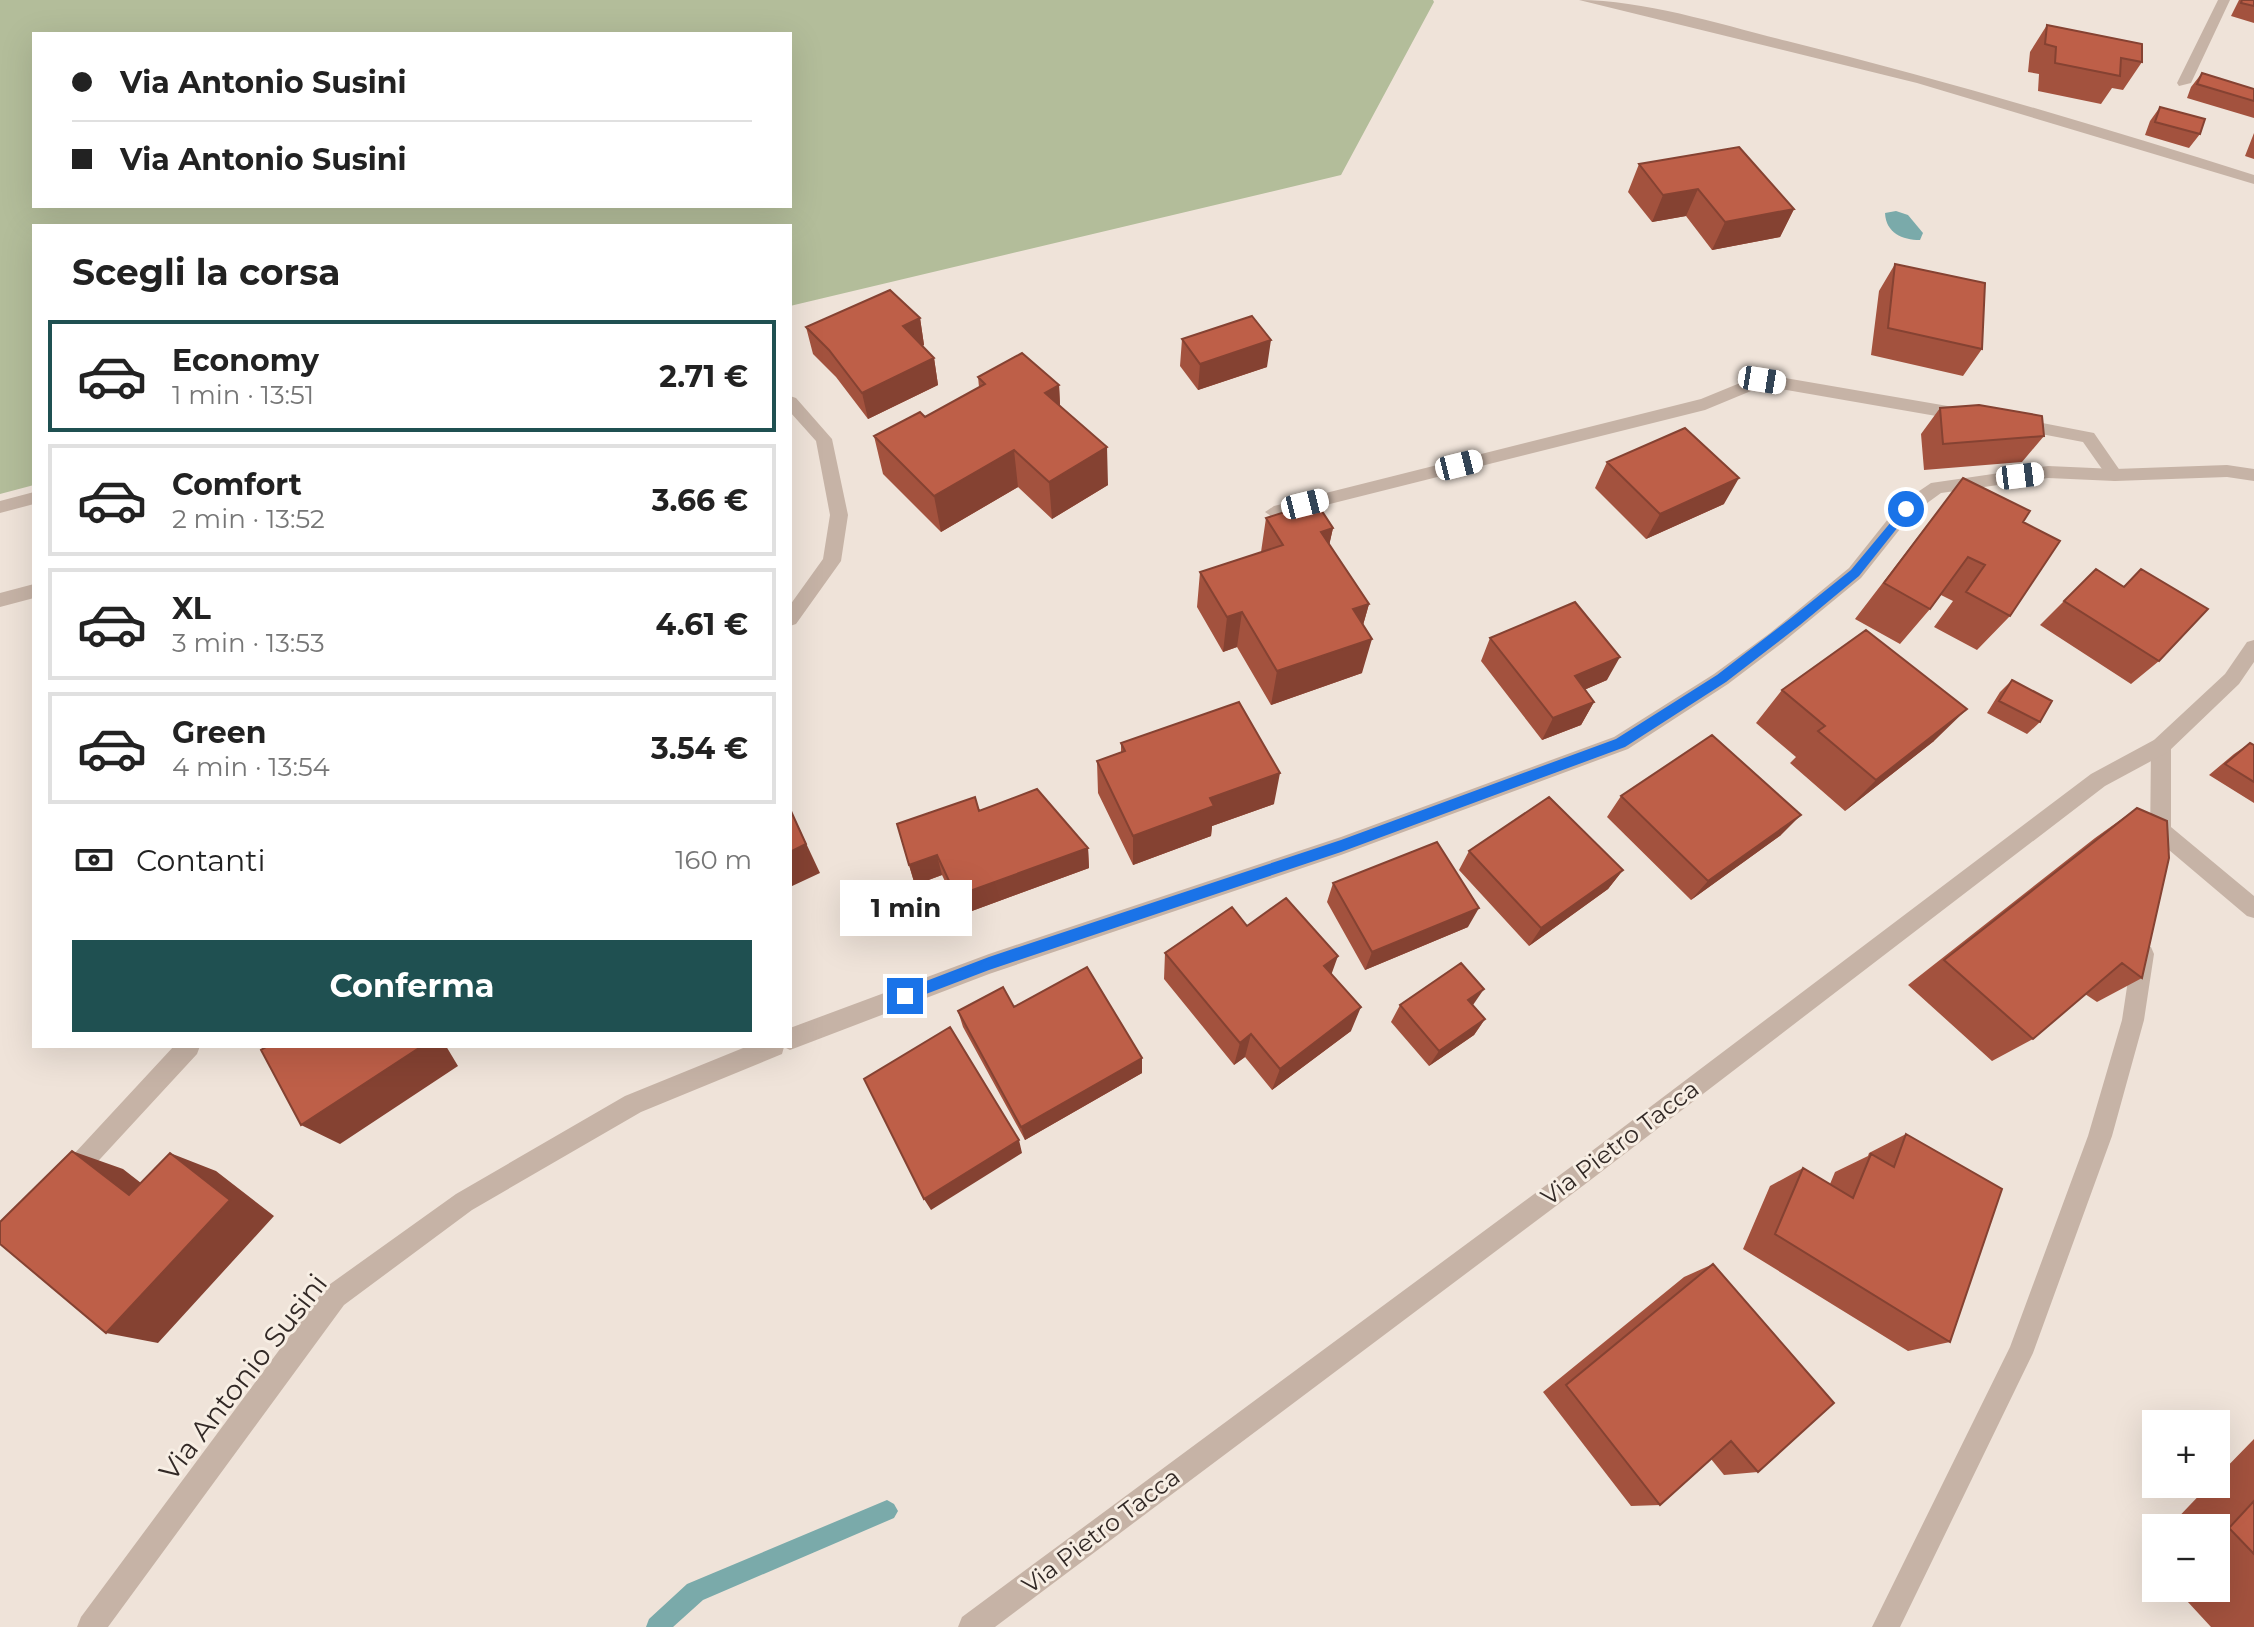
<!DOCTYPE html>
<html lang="it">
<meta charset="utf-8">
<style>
:root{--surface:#fff;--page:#f6f6f6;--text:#222;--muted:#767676;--line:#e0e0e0;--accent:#1f5051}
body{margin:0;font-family:Montserrat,sans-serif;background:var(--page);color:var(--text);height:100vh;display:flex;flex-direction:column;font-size:30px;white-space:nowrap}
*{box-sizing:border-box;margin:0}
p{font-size:26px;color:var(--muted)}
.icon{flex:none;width:44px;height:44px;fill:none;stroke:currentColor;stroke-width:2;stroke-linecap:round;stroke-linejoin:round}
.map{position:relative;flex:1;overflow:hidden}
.side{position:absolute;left:32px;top:224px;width:760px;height:824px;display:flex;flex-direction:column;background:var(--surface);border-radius:0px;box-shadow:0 8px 32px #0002}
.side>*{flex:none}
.guide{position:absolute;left:32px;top:32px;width:760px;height:176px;border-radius:0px;box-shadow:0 8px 32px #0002;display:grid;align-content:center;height:176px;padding:0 40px;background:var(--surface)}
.fabs{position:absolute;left:2142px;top:1410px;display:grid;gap:16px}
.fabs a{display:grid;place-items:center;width:88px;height:88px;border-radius:0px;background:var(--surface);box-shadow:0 8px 32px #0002;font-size:40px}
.end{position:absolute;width:36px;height:36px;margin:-18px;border:10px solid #1a73e8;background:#fff;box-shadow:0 0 0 4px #fff}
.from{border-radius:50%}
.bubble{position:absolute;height:56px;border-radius:0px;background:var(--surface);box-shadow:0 8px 32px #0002;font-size:26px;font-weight:700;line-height:56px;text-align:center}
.car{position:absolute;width:24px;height:48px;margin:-24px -12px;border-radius:10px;box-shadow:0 0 6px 2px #0007;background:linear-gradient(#fff 24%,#345 0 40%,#fff 0 76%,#345 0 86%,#fff 0)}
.guide b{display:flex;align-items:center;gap:28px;height:76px;font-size:30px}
.guide b+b{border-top:2px solid var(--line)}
.guide i{width:20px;height:20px;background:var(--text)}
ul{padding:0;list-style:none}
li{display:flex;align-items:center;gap:24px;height:112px;margin:0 16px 12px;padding:0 24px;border:4px solid var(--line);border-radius:0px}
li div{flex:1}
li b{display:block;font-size:30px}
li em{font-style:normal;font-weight:700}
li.selected{border-color:var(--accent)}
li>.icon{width:72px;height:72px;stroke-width:1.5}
h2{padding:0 40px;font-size:36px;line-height:96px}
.pay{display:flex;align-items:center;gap:20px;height:88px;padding:0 40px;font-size:30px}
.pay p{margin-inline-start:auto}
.button{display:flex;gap:16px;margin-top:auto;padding:16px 40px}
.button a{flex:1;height:92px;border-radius:0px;background:var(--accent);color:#fff;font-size:32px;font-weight:700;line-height:92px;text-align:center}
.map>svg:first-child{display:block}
.green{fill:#b3bd9a;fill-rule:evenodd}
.water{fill:#7aaaaa}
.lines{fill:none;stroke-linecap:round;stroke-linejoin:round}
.stream{fill:#7aaaaa;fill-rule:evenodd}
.service{fill:#c6b3a6;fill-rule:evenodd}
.minor{fill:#c6b3a6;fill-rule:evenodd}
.wall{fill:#a3523e}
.shaded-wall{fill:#854232}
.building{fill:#be5f48;stroke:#854232;stroke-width:2}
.route{fill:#1a73e8}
.labels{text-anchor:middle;stroke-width:6;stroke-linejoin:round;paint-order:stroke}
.street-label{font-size:24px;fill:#322926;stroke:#f7eee4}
.near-street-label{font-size:28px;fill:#322926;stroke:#f7eee4}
</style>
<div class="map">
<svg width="2254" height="1627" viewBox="0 0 2254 1627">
<rect width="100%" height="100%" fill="#efe3d9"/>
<path class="green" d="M 0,0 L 1433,0 L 1434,2 L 1341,175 L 790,306 L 790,226 L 34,226 L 34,485 L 0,494 ZM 34,34 L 790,34 L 790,206 L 34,206 Z"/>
<path class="water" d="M 1896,211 L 1908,215 L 1923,233 L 1920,240 C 1902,240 1886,233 1885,213 Z"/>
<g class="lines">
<path class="stream" d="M 887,1500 L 894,1504 L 898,1511 L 894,1518 L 703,1600 L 673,1627 L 646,1627 L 649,1619 L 687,1584 Z"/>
<path class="service" d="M 1579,0 C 1645,0 1722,25 1787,41 C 1944,80 2099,126 2254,175 L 2254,184 L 1917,83 Z
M 1762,374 L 1965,409 L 1973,415 L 1965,421 L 1763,386 L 1705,410 L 1274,518 L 1265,512 L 1274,506 L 1701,399 Z
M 2016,418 L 2094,433 L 2123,475 L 2115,481 L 2109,479 L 2083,442 L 2010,428 L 2008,424 Z
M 34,584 L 34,598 L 0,607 L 0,593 Z
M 2161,738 L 2168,740 L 2171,746 L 2171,827 L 2254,896 L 2254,918 L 2247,916 L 2169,850 L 2160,856 L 2153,853 L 2150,847 L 2151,746 L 2154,740 Z
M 2143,944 L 2151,947 L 2154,954 L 2144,1020 L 2112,1136 L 2033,1353 L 1900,1627 L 1872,1627 L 2010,1347 L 2088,1136 L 2122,1020 L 2132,954 L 2135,947 Z"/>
<path class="minor" d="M 2218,0 L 2230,0 L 2191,83 L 2179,86 L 2177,83 Z
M 790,396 L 796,398 L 832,439 L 848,515 L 841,561 L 796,624 L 790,626 L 790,605 L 823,559 L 830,515 L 816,441 L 790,412 Z
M 2227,465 L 2254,469 L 2254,481 L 2227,477 L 2115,481 L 2048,478 L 1941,493 L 1912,514 L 1861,578 L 1782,643 L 1728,684 L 1628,749 L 1341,855 L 989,974 L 790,1050 L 784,1047 L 782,1054 L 641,1112 L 472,1210 L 344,1305 L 108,1627 L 77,1627 L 81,1617 L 326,1287 L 456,1194 L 625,1096 L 748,1046 L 790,1046 L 790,1028 L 989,954 L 1341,837 L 1614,737 L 1714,674 L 1770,633 L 1849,568 L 1900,504 L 1931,483 L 2048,466 L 2115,469 Z
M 34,492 L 34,504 L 0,513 L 0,501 Z
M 2254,640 L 2254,662 L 2239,684 L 2168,752 L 2105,786 L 1584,1185 L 995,1627 L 958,1627 L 962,1617 L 1568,1169 L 2091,774 L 2154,740 L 2225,674 L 2247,642 Z
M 174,1046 L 200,1046 L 197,1054 L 77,1184 L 69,1188 L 61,1184 L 57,1176 L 61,1168 Z"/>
</g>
<path class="wall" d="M 2239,0 L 2254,0 L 2254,23 L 2231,16 Z
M 2047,25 L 2142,62 L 2123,90 L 2112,88 L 2101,104 L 2038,91 L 2039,74 L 2028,72 L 2030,52 Z
M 2202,73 L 2254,89 L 2254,118 L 2187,98 L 2191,87 Z
M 2160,107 L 2200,134 L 2189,148 L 2145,135 L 2150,121 Z
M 2254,133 L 2254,159 L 2245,156 Z
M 1639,164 L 1794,209 L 1780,237 L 1712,250 L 1686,216 L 1652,222 L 1628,192 Z
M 1895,264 L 1982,349 L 1963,376 L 1871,355 L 1879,291 Z
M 920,318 L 924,345 L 922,346 L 934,358 L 938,385 L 868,419 L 836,377 L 813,354 L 806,327 Z
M 1182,339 L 1267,367 L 1198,390 L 1180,366 Z
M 978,377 L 1059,385 L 1060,406 L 1108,485 L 1052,519 L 1018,487 L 941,532 L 883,474 L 874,436 L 925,417 L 979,387 Z
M 1940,408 L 2044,436 L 2022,462 L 1924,470 L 1921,434 Z
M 1607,462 L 1724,504 L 1646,539 L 1595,488 Z
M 1963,478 L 2023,522 L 2010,616 L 1977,650 L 1934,627 L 1953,601 L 1941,595 L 1930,609 L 1900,644 L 1855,619 Z
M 1266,518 L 1333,528 L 1329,545 L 1369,604 L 1363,625 L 1362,673 L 1271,705 L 1237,647 L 1223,652 L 1197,607 L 1200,572 L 1261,552 Z
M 2096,569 L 2123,587 L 2141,569 L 2159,661 L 2131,684 L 2040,625 Z
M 1490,638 L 1607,680 L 1584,690 L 1594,702 L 1581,725 L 1542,740 L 1481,661 Z
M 2012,680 L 2040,722 L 2027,734 L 1987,713 L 2000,692 Z
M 1782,690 L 1934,741 L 1845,811 L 1790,763 L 1796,757 L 1756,723 Z
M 1121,743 L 1274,804 L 1212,826 L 1211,836 L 1133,865 L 1098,793 L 1097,761 L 1121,752 Z
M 2250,743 L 2254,745 L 2254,803 L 2209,775 L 2234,754 Z
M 1621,796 L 1781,835 L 1691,900 L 1607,817 Z
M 2137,808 L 2142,978 L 2097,1002 L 2085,994 L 2033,1039 L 1992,1061 L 1908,985 L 2095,838 Z
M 979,811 L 1088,848 L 1089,868 L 961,915 L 942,875 L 915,885 L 909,865 Z
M 1469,851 L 1623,870 L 1608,889 L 1529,946 L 1459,870 Z
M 1333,883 L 1468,927 L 1365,970 L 1327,902 Z
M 1247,926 L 1332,974 L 1351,1031 L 1272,1090 L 1245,1057 L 1234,1065 L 1164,979 L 1165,953 Z
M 1400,1005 L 1473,1006 L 1485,1019 L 1474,1035 L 1429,1066 L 1391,1022 Z
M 1014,1007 L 1142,1058 L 1142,1073 L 1025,1140 L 963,1027 L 958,1011 Z
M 1906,1134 L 1950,1342 L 1908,1351 L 1743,1249 L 1770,1186 L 1803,1168 L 1830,1184 L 1835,1172 L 1868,1156 L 1869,1153 Z
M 1713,1264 L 1758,1472 L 1724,1475 L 1711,1459 L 1660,1505 L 1631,1506 L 1543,1392 L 1684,1277 Z
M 2254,1439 L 2254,1627 L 2211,1627 L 2187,1601 L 2200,1588 L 2216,1588 L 2216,1528 L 2168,1528 L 2210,1484 L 2216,1484 L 2216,1478 Z"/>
<path class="shaded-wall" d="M 1698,189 L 1686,216 L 1652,222 L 1663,195 Z
M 1794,209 L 1780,237 L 1712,250 L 1725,222 Z
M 920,318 L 924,345 L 908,353 L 903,326 Z
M 1271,340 L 1267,367 L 1198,390 L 1200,364 Z
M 934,358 L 938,385 L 868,419 L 862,393 Z
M 1059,385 L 1061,424 L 1045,393 Z
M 1107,447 L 1108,485 L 1052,519 L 1049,482 Z
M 1014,450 L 1018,487 L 941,532 L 934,496 Z
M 1739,478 L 1724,504 L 1646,539 L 1660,514 Z
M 1333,528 L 1325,564 L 1321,532 Z
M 1369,604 L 1359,639 L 1353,609 Z
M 1242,612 L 1237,647 L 1223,652 L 1227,617 Z
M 1372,639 L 1362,673 L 1271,705 L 1277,671 Z
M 1620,657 L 1607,680 L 1563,699 L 1575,676 Z
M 1594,702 L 1581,725 L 1542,740 L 1553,718 Z
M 1967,709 L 1934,741 L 1845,811 L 1876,780 Z
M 1280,773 L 1274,804 L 1212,826 L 1211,836 L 1133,865 L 1133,836 L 1210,798 Z
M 790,809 L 820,873 L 790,887 Z
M 1801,815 L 1781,835 L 1691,900 L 1708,881 Z
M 1088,848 L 1089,868 L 961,915 L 956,896 Z
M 937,855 L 942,875 L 915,885 L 909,865 Z
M 1623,870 L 1608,889 L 1529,946 L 1541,928 Z
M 1479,908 L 1468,927 L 1365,970 L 1372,952 Z
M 1338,956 L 1329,981 L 1324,966 Z
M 1484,989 L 1473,1005 L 1468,1000 Z
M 1361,1007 L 1351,1031 L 1272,1090 L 1280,1069 Z
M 1485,1019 L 1474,1035 L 1429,1066 L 1439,1051 Z
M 1251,1034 L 1245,1057 L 1234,1065 L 1240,1043 Z
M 422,1046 L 446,1046 L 458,1066 L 340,1144 L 301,1125 Z
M 1142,1058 L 1142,1073 L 1025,1140 L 1021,1127 Z
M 1019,1140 L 1022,1153 L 931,1210 L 924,1199 Z
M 72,1151 L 123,1169 L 177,1211 L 129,1195 Z
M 170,1153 L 216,1171 L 274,1216 L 158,1343 L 106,1333 Z"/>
<path class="building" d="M 2242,0 L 2254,0 L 2254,6 L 2241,3 Z
M 2047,25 L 2142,44 L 2142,62 L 2121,58 L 2120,76 L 2055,63 L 2056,47 L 2045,44 Z
M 2202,73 L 2254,89 L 2254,101 L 2197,84 Z
M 2160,107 L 2205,119 L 2200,134 L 2155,122 Z
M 1739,147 L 1794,209 L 1725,222 L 1698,189 L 1663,195 L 1639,164 Z
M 1895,264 L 1985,283 L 1982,349 L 1888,328 Z
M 890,290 L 920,318 L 903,326 L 934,358 L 862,393 L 829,350 L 806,327 Z
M 1252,316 L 1271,340 L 1200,364 L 1182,339 Z
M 1022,353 L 1059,385 L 1045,393 L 1107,447 L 1049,482 L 1014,450 L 934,496 L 874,436 L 920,412 L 925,417 L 985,384 L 978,377 Z
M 1979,405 L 2042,416 L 2044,436 L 1943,444 L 1940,408 Z
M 1685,428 L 1739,478 L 1660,514 L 1607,462 Z
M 1963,478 L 2030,511 L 2023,522 L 2060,541 L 2010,616 L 1966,592 L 1985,565 L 1968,557 L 1930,609 L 1884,583 Z
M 1316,502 L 1333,528 L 1321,532 L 1369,604 L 1353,609 L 1372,639 L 1277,671 L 1242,612 L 1227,617 L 1200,572 L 1283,545 L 1266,518 Z
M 2096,569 L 2124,587 L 2141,569 L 2208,609 L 2159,661 L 2064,601 Z
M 1575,602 L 1620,657 L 1575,676 L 1594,702 L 1553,718 L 1490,638 Z
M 1866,630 L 1967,709 L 1876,780 L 1818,731 L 1825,726 L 1782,690 Z
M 2012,680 L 2052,701 L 2040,722 L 1999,701 Z
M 1239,702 L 1280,773 L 1210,798 L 1214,806 L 1133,836 L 1097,761 L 1125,751 L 1121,743 Z
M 1712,735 L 1801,815 L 1708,881 L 1621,796 Z
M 2250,743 L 2254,745 L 2254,782 L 2225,764 Z
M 1037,789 L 1088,848 L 956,896 L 937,855 L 909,865 L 897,824 L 975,797 L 979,811 Z
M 1549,797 L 1623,870 L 1541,928 L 1469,851 Z
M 2137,808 L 2167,821 L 2169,858 L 2142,978 L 2122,963 L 2033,1039 L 1944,960 Z
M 790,809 L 806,844 L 790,852 Z
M 1437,842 L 1479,908 L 1372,952 L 1333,883 Z
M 1286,898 L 1338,956 L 1324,966 L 1361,1007 L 1280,1069 L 1251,1034 L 1240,1043 L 1165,953 L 1232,907 L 1247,926 Z
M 1461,963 L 1484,989 L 1468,1000 L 1485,1019 L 1439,1051 L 1400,1005 Z
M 1087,967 L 1142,1058 L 1021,1127 L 958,1011 L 1003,987 L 1014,1007 Z
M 950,1027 L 1019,1140 L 924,1199 L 864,1079 Z
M 268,1046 L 422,1046 L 301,1125 L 261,1050 Z
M 1906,1134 L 2002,1189 L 1950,1342 L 1775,1234 L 1803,1168 L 1853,1198 L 1871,1154 L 1894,1167 Z
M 72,1151 L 129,1195 L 170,1153 L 230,1200 L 106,1333 L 0,1244 L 0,1222 Z
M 1713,1264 L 1834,1403 L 1758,1472 L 1731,1441 L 1660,1505 L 1566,1385 Z
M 2254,1501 L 2254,1554 L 2229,1528 Z"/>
<path class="route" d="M 1906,504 L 1912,509 L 1910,512 L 1859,576 L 1800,625 L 1726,682 L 1625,747 L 1341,852 L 989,970 L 905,1002 L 900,1000 L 900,991 L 989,957 L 1341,840 L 1616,739 L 1717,675 L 1791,618 L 1851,570 Z"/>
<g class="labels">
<g class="street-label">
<text transform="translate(1620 1143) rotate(-37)" y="8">Via Pietro Tacca</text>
<text transform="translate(1101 1531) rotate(-37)" y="8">Via Pietro Tacca</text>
</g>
<g class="near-street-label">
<text transform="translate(243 1377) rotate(-52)" y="10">Via Antonio Susini</text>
</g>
</g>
</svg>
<div class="fabs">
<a>+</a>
<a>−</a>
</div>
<i class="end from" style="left:1906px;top:509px"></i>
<i class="end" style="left:905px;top:996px"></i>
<div class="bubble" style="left:840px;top:880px;width:132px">1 min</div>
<i class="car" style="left:1762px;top:380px;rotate:99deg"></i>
<i class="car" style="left:1459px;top:465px;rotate:76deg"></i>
<i class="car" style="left:2020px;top:476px;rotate:83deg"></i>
<i class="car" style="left:1305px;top:504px;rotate:76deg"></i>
<div class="guide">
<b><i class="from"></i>Via Antonio Susini</b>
<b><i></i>Via Antonio Susini</b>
</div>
<section class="side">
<h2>Scegli la corsa</h2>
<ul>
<li class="selected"><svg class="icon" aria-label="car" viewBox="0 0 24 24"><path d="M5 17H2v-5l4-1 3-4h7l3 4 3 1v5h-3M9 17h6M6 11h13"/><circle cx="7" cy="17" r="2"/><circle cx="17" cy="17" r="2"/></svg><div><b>Economy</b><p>1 min · 13:51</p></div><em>2.71 €</em></li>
<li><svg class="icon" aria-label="car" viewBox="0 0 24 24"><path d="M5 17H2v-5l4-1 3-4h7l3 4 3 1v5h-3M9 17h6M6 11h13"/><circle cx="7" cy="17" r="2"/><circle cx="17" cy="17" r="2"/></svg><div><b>Comfort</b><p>2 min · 13:52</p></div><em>3.66 €</em></li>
<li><svg class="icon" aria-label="car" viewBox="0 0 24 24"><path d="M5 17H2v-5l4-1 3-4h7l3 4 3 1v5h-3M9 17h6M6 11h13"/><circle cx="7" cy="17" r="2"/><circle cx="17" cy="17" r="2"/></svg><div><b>XL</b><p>3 min · 13:53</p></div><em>4.61 €</em></li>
<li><svg class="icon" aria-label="car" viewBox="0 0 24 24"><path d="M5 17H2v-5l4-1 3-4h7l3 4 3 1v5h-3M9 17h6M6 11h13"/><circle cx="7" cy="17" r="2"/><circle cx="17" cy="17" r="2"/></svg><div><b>Green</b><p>4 min · 13:54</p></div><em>3.54 €</em></li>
</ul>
<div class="pay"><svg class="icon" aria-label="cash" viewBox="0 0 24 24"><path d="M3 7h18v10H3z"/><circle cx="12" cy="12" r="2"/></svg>Contanti<p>160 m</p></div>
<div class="button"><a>Conferma</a></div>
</section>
</div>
